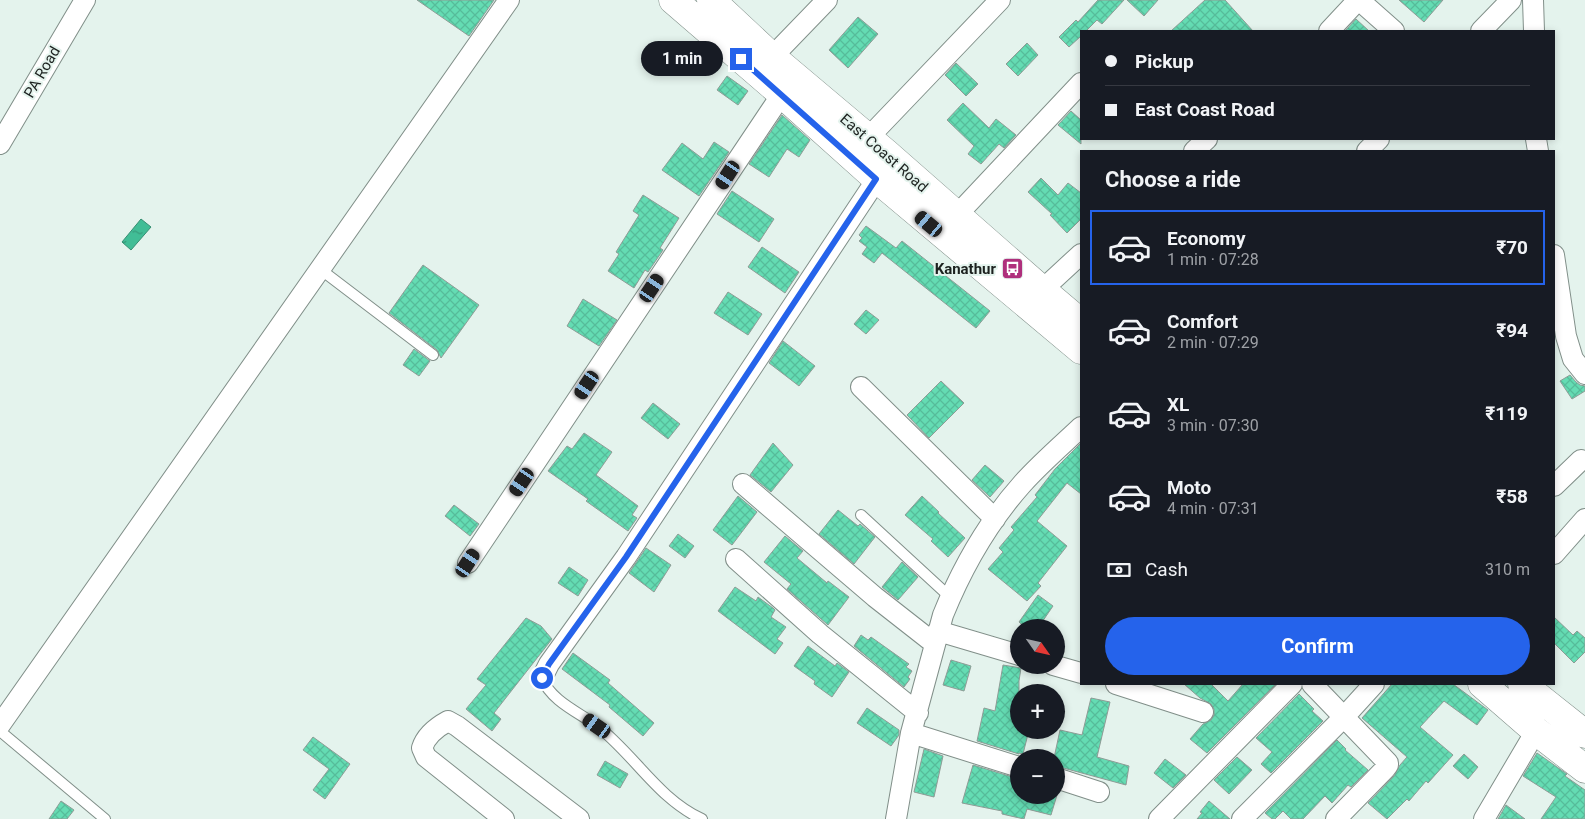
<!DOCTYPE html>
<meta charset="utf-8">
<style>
:root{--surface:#171b24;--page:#20242c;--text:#f1f3f6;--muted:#9ea1a6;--line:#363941;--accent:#2563eb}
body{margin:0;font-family:Roboto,sans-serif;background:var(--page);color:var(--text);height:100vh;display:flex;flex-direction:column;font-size:19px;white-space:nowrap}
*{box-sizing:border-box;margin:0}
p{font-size:16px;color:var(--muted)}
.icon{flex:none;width:28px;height:28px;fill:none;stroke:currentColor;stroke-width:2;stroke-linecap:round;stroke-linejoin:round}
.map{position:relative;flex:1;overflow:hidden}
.drawer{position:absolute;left:1080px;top:150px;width:475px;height:535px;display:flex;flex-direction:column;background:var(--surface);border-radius:0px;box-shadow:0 2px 8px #0003}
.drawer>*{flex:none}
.hud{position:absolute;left:1080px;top:30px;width:475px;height:110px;border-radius:0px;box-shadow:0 2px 8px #0003;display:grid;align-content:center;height:110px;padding:0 25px;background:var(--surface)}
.needle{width:32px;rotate:124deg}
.tools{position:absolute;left:1010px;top:619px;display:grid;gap:10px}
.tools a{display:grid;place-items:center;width:55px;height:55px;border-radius:50%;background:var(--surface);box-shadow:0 2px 8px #0003;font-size:25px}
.end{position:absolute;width:22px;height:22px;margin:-11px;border:6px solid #2563eb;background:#fff;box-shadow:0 0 0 2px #fff}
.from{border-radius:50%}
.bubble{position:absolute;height:35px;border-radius:18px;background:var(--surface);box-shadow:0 2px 8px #0003;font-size:16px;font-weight:700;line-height:35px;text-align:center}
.car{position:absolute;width:15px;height:30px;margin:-15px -8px;border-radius:6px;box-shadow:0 0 4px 1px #0007;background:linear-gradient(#222 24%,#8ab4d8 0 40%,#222 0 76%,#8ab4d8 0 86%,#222 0)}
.hud b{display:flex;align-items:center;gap:18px;height:48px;font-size:19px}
.hud b+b{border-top:1px solid var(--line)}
.hud i{width:12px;height:12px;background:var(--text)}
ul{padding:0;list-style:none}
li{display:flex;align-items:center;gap:15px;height:75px;margin:0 10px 8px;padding:0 15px;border:2px solid transparent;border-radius:0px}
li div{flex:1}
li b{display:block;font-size:19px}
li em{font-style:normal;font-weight:700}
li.on{border-color:var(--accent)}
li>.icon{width:45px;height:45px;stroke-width:1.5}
h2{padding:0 25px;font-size:22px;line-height:60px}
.pay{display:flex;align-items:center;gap:12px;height:55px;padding:0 25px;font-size:19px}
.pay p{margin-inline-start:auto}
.action{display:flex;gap:10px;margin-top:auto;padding:10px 25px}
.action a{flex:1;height:58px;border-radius:30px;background:var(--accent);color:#fff;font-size:20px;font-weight:700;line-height:58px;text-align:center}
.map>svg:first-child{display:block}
.water{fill:url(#water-ripples);stroke:#368e72}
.building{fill:url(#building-cross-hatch);stroke:#8e9c96}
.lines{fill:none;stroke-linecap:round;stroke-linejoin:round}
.service-casing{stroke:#818f89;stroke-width:12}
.minor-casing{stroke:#818f89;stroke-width:22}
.primary-casing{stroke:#818f89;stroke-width:29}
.service{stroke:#fff;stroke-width:10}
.minor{stroke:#fff;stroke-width:20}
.primary{stroke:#fff;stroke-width:28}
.route{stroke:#2563eb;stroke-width:6}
.labels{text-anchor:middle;stroke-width:4;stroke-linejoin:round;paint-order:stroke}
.street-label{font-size:15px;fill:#1c211f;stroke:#e4f3ed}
.poi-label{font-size:15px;font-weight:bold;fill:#1c211f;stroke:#e4f3ed;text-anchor:end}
</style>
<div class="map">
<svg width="1585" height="819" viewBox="0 0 1585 819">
<defs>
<pattern id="water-ripples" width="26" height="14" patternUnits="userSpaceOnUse" patternTransform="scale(1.25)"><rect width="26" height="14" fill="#41bd96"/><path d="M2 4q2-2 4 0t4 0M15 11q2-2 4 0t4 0" fill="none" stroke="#36997a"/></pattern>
<pattern id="building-cross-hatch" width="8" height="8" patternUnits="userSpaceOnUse" patternTransform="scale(1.25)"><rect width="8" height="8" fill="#64dcb3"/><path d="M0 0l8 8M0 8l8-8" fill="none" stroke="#56bc9a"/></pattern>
</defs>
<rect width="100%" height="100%" fill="#e4f3ed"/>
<path class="water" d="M 141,219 L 151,227 L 131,250 L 122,242 Z"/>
<path class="building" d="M 417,0 L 494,0 L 469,36 Z
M 1098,0 L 1124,0 L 1102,24 L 1097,20 L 1086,31 L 1081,31 L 1081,36 L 1069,47 L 1059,37 L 1076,20 L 1078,22 Z
M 1127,0 L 1158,0 L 1144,16 Z
M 1205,0 L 1225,0 L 1253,31 L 1171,31 Z
M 1399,0 L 1443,0 L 1424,22 Z
M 858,17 L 878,34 L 848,68 L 829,50 Z
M 1356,19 L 1369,31 L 1345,31 Z
M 1027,43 L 1038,55 L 1018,76 L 1006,64 Z
M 956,63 L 978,84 L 966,96 L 945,75 Z
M 727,76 L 748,91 L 738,105 L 717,90 Z
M 963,103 L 989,128 L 996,119 L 1016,135 L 1004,148 L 999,144 L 981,164 L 968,154 L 974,146 L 947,120 Z
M 1071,111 L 1081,120 L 1081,144 L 1058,125 Z
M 782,115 L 810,140 L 799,157 L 787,149 L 769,177 L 749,164 Z
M 714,142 L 729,152 L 699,196 L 662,170 L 682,143 L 703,159 Z
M 1041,178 L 1058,195 L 1068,183 L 1081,193 L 1081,219 L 1067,233 L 1050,215 L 1052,214 L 1028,192 Z
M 732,191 L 774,219 L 759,242 L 717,214 Z
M 643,195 L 679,218 L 660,248 L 663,250 L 648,272 L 645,270 L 634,288 L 608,271 L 619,254 L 616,252 L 639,215 L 633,211 Z
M 866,226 L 896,248 L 902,241 L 990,311 L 976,328 L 882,253 L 874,263 L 862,254 L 867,247 L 859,241 L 862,238 L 859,235 Z
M 762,247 L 799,272 L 785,293 L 748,267 Z
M 423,265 L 479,305 L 441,358 L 437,350 L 389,313 Z
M 728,292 L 762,314 L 748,335 L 714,313 Z
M 583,299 L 617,320 L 599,346 L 567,326 Z
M 866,310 L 879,320 L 866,334 L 854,324 Z
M 783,341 L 815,366 L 799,386 L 769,363 Z
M 414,349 L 430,361 L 419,376 L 403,365 Z
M 1570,375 L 1576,382 L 1580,385 L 1585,386 L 1585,391 L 1572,399 L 1560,381 Z
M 941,381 L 964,403 L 929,438 L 907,415 Z
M 653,403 L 680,424 L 668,439 L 641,418 Z
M 584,433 L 612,452 L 596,475 L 638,506 L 632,515 L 637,518 L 628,531 L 586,501 L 588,499 L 548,471 L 567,446 L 572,449 Z
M 773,443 L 793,465 L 771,492 L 750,475 Z
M 1081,443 L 1081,494 L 1067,483 L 1037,521 L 1067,546 L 1038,583 L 1041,586 L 1027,601 L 988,569 L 1003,552 L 999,548 L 1014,530 L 1011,527 L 1037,497 L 1035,495 L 1055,469 Z
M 985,465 L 1004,481 L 990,497 L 972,480 Z
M 738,496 L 757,512 L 732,545 L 713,530 Z
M 922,496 L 939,512 L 938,513 L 965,538 L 948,557 L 931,541 L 933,539 L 905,515 Z
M 454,505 L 479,524 L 470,536 L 445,516 Z
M 838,510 L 858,526 L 860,524 L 875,537 L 854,564 L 819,534 Z
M 678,534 L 694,546 L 685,558 L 669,546 Z
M 785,536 L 803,551 L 797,558 L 827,583 L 828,581 L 849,597 L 828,625 L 787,589 L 791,584 L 764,562 Z
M 646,548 L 671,565 L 654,592 L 629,573 Z
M 902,562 L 918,577 L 898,600 L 882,587 Z
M 569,567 L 588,580 L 578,596 L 558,583 Z
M 735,587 L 756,601 L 758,597 L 773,608 L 775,610 L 771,617 L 786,627 L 777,639 L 783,643 L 775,654 L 718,611 Z
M 1038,595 L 1053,606 L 1038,628 L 1026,628 L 1019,622 Z
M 1554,617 L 1573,635 L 1577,631 L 1585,638 L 1585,652 L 1574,663 L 1554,643 Z
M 526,618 L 541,626 L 552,639 L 494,713 L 501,719 L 492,731 L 466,709 L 486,685 L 477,679 Z
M 861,635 L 868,640 L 871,637 L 909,664 L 906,667 L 912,671 L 908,677 L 910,679 L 904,687 L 854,646 Z
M 808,646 L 835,666 L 837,663 L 849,672 L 832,697 L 814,684 L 815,681 L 794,666 Z
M 573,653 L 610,680 L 608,683 L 654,723 L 643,736 L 609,707 L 610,705 L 562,669 Z
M 951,660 L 971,666 L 964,691 L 943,685 Z
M 1003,665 L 1021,668 L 1019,681 L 1019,730 L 1029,730 L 1023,754 L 1019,753 L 1019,754 L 977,741 L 984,708 L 995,711 Z
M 1184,684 L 1211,684 L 1228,701 L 1243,684 L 1276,684 L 1207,753 L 1190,739 L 1203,724 L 1211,720 L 1214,715 L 1214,709 L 1211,704 L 1200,698 Z
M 1392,684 L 1453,684 L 1488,710 L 1477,725 L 1444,701 L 1420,727 L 1453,755 L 1428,783 L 1426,781 L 1409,801 L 1407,799 L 1387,819 L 1368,803 L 1394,776 L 1400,765 L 1407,757 L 1362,718 Z
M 1299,694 L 1314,709 L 1312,711 L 1323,721 L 1271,773 L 1261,764 L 1272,752 L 1256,738 Z
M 1091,698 L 1110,702 L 1097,757 L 1129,766 L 1126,785 L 1056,766 L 1056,758 L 1054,758 L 1060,730 L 1082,735 Z
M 867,708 L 899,730 L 899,735 L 891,746 L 857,723 Z
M 313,737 L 350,764 L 325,799 L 313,790 L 329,769 L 303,750 Z
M 1337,740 L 1346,749 L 1345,750 L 1368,770 L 1351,787 L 1348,785 L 1332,803 L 1325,796 L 1303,819 L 1291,819 L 1283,811 L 1275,819 L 1272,819 L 1265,813 Z
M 924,749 L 943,756 L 934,797 L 914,792 Z
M 1537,753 L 1567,774 L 1565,776 L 1585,790 L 1585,819 L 1541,819 L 1556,797 L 1523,776 Z
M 1464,754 L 1478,767 L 1468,779 L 1453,766 Z
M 1237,757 L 1252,770 L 1229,794 L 1214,780 Z
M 1165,759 L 1186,775 L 1173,788 L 1154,773 Z
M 605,761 L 628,774 L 620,788 L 597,775 Z
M 973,765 L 1019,779 L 1019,795 L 1057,795 L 1051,815 L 1027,809 L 1024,819 L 1002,814 L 1002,811 L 962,803 Z
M 61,801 L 74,810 L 67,819 L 49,819 Z
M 1209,801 L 1230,819 L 1197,819 L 1202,813 L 1200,812 Z
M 1506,805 L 1525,819 L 1498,819 Z"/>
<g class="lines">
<defs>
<path id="service" d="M 320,269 L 433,355
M 861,515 L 950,597
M 542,678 C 551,701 578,712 596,725 C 634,754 658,799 702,819
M 0,731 L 105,819"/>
<path id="minor" d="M 1359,0 L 1394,31
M 1533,0 L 1534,31
M 1329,31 L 1358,0
M 1481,31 L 1511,0
M 772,57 L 827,0
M 868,138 L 1000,0
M 1536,139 L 1538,151
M 0,144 L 85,0
M 1194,151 L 1207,139
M 1367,151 L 1379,139
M 956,216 L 1081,83
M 1554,255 L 1566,336 L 1573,359 L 1585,374
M 1042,290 L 1081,254
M 861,387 L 995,519
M 743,484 L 875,597 L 935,644
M 1554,486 L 1581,460
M 1554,554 L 1585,519
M 736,559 L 820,634 L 918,713
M 468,563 L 782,94
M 938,631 L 1019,655
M 1053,665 L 1081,673
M 542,678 L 549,664 L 626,557 L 877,179
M 1116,684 L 1203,712
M 1312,684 L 1388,763 L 1388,765 L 1385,769 L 1336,819
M 0,725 L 509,0
M 911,733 L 1019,767
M 1056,778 L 1099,792
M 504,819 L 426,757 L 422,748 C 426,735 437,727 448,721 L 457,726 L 579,819
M 896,819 L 911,733 L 943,615 C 962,568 989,521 1023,483 C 1041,463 1062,445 1081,427
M 1159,819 L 1292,684
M 1242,819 L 1344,717 L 1374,684
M 1484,819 L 1536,731"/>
<path id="primary" d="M 673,0 L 782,94 L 877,179 L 1081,350
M 711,0 L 772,57 L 886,153 L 1042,290 L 1081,323
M 1482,684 L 1536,731 L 1585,769
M 1522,684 L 1585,734"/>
</defs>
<use href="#service" class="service-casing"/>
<use href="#minor" class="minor-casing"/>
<use href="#primary" class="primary-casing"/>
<use href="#service" class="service"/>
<use href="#minor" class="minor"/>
<use href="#primary" class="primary"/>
</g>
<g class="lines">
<path class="route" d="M 542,678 L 549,664 L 626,557 L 876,179 L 741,59"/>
</g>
<defs>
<symbol id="bus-square" viewBox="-11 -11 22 22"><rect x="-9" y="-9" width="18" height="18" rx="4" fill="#af2f7c" stroke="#e4f3ed"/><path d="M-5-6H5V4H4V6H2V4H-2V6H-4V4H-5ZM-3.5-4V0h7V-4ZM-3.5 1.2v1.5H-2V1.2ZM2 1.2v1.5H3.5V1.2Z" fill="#fff"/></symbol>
</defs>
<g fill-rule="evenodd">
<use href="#bus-square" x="1000" y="256" width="25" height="25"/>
</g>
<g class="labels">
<g class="street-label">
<text transform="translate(42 72) rotate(-60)" y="5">PA Road</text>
<text transform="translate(884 153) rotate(41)" y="5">East Coast Road</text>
</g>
<g class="poi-label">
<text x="996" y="274">Kanathur</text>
</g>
</g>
</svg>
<div class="tools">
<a><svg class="needle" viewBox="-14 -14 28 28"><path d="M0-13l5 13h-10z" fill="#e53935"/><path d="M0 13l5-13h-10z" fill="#9ea1a6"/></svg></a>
<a>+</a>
<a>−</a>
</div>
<i class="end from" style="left:542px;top:678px"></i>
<i class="end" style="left:741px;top:59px"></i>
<div class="bubble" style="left:641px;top:41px;width:82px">1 min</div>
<i class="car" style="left:728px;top:175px;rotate:213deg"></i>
<i class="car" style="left:929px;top:224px;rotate:310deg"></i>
<i class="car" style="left:652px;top:288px;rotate:34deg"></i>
<i class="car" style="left:587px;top:385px;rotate:214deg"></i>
<i class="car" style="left:522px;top:482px;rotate:214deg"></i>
<i class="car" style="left:468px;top:563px;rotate:33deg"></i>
<i class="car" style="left:597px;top:726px;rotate:305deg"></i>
<div class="hud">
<b><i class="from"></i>Pickup</b>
<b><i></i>East Coast Road</b>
</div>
<section class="drawer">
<h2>Choose a ride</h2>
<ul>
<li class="on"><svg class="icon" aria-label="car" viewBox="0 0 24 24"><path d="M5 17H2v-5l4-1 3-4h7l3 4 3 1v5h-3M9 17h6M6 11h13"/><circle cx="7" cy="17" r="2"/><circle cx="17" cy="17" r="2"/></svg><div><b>Economy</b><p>1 min · 07:28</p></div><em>₹70</em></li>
<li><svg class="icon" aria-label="car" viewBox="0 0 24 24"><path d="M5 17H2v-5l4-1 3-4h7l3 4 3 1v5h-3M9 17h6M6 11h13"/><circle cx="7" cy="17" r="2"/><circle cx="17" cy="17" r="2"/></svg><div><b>Comfort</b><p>2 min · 07:29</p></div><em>₹94</em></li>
<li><svg class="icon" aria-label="car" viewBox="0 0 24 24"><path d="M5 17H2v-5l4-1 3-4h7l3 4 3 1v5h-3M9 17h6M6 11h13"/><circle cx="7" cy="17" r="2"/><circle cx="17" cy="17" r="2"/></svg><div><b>XL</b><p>3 min · 07:30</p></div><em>₹119</em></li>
<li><svg class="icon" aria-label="car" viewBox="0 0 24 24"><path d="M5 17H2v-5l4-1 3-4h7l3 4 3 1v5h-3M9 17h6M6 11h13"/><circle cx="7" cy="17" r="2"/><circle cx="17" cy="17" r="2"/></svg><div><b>Moto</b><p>4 min · 07:31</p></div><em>₹58</em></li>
</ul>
<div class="pay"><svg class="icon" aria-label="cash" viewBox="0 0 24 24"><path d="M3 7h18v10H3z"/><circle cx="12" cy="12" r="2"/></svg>Cash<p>310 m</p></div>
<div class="action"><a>Confirm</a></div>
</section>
</div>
